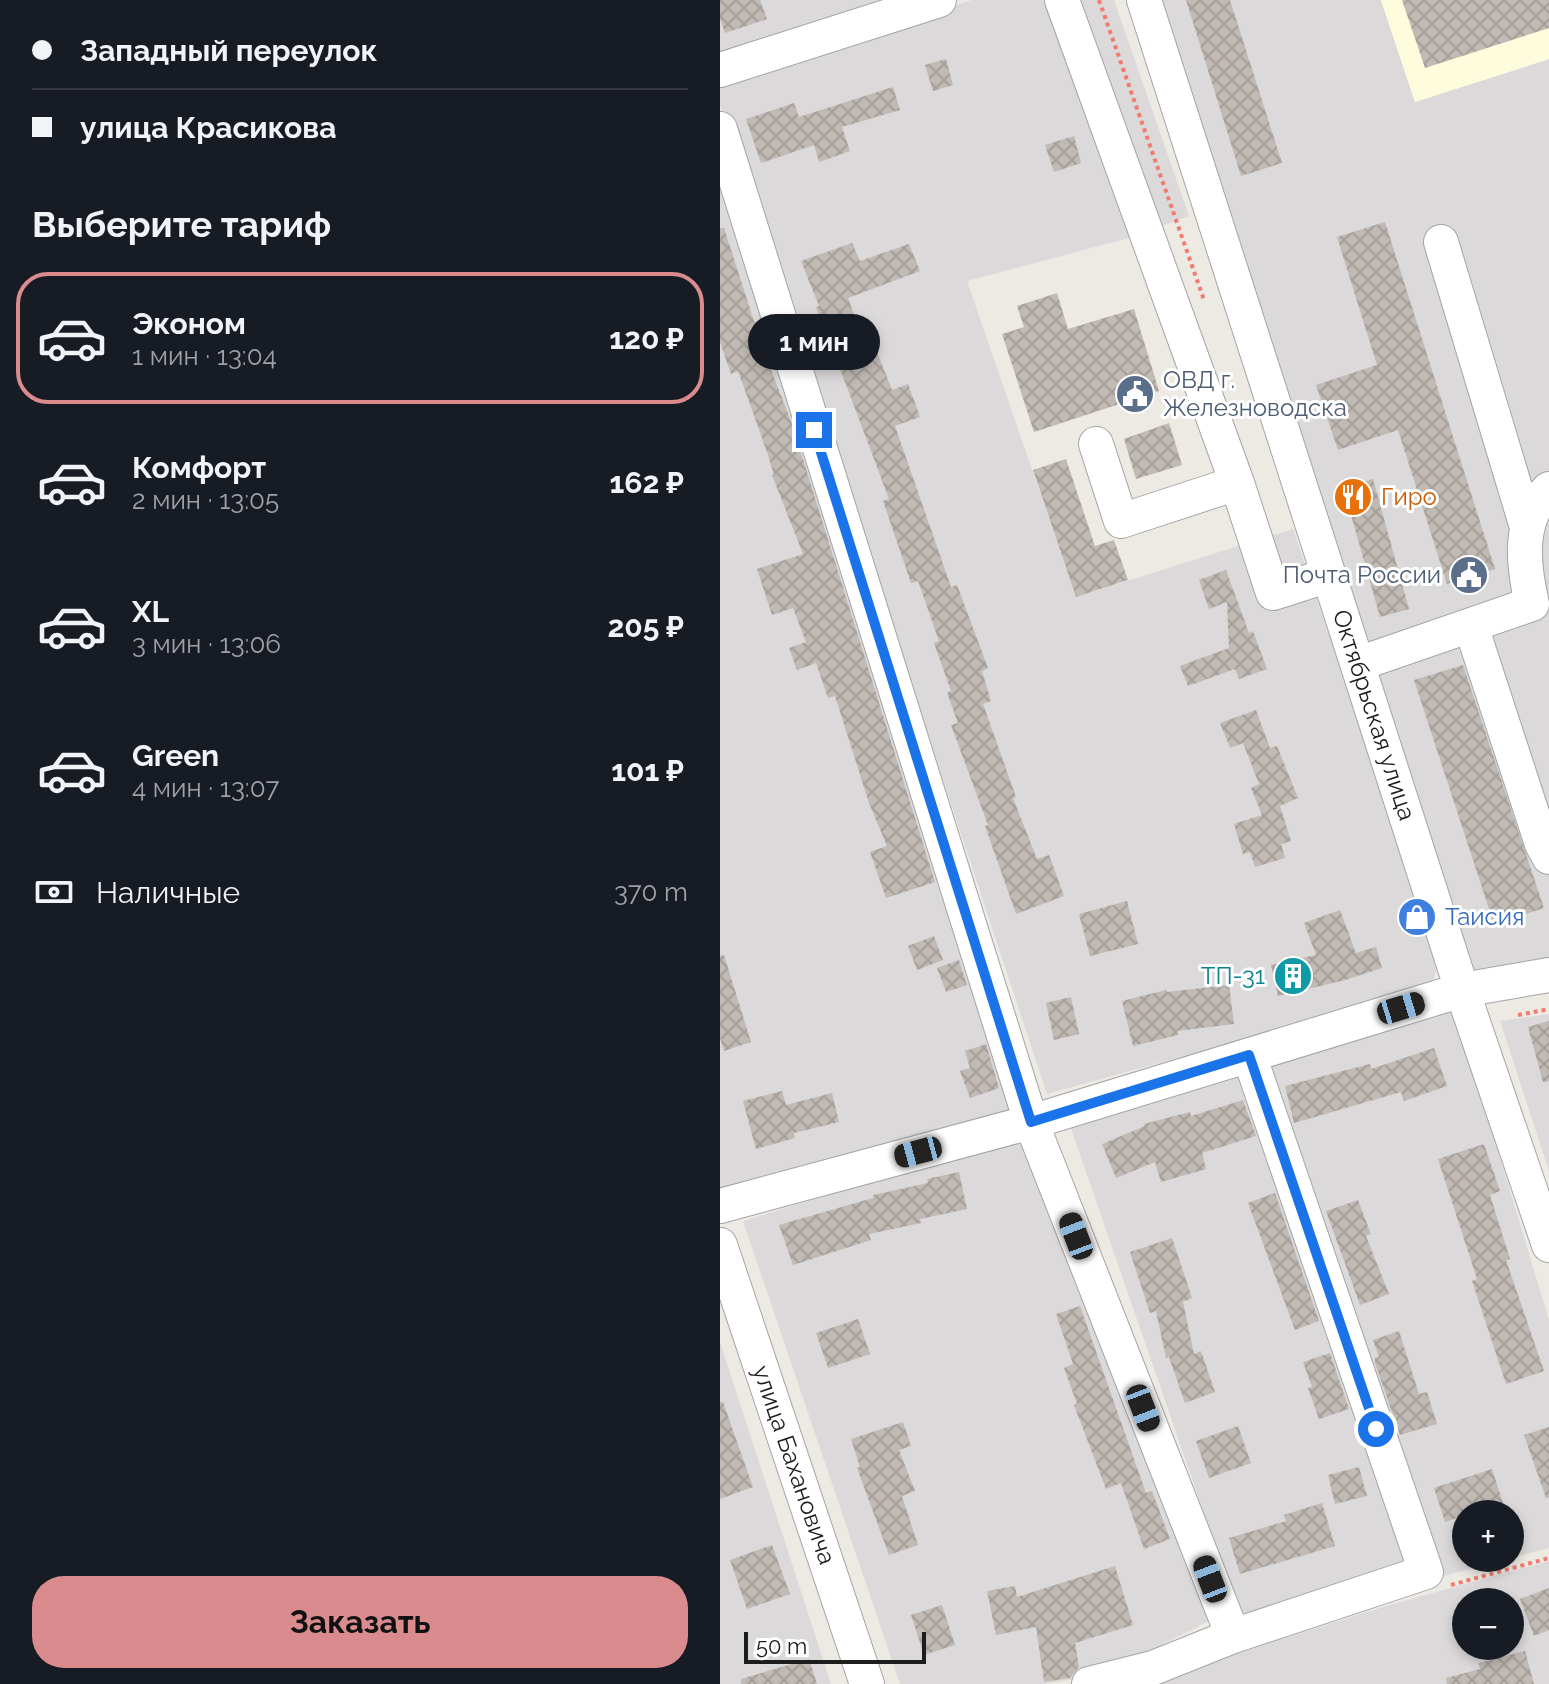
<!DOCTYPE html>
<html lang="ru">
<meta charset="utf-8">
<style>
:root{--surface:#171b24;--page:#20242c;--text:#f1f3f6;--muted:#9ea1a6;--line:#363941;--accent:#da8b8e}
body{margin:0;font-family:Raleway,sans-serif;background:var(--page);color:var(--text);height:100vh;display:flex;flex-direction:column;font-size:30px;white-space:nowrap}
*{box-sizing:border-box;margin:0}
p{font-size:26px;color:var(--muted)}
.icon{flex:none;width:44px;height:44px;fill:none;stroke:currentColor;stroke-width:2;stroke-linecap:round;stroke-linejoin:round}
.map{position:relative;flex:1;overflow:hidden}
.drawer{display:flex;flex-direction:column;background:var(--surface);width:720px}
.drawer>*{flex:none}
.hud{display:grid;align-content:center;height:176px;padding:0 32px;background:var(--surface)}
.tools{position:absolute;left:732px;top:1500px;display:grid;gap:16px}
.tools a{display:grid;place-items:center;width:72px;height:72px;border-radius:50%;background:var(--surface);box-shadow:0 4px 12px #0003;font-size:40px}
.scale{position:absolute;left:24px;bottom:20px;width:182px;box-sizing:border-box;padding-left:8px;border:4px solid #1d1d1d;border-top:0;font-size:22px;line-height:28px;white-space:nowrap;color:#1d1d1d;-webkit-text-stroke:6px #fff;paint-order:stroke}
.end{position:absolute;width:36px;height:36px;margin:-18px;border:10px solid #1a73e8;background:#fff;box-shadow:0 0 0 4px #fff}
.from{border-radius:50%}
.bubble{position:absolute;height:56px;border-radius:28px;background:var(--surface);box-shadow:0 4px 12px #0003;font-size:26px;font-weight:700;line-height:56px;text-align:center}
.car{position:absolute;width:24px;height:48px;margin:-24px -12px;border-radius:10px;box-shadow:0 0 6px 2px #0007;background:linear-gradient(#222 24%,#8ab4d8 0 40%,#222 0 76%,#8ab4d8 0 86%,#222 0)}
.hud b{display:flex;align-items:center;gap:28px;height:76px;font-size:30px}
.hud b+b{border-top:2px solid var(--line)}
.hud i{width:20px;height:20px;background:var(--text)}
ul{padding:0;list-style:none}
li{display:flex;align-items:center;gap:24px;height:132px;margin:0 16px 12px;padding:0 16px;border:4px solid transparent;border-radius:32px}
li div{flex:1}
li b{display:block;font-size:30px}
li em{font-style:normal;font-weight:700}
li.current{border-color:var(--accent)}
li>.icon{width:72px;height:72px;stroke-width:1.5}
h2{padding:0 32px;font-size:36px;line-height:96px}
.pay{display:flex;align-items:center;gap:20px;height:88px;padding:0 32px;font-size:30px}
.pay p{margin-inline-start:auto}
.action{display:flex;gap:16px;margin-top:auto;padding:16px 32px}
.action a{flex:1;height:92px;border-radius:32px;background:var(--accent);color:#111;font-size:32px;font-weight:700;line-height:92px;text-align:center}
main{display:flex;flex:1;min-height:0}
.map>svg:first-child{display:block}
.residential{fill:#dbd9da;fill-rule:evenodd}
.education{fill:#fdfcdc}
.building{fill:url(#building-cross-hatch)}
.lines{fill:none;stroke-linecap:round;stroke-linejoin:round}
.minor-casing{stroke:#a4a4a4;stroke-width:36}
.path{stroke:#f17b70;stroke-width:4;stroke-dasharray:4 4;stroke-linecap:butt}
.minor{stroke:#fff;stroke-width:34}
.route{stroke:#1a73e8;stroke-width:10}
.labels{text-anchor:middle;stroke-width:6;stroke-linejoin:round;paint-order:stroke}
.service-label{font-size:24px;fill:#4e5e75;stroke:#fff;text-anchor:start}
.food-label{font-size:24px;fill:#c56008;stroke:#fff;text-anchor:start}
.street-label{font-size:24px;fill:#1d1d1d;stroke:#fff}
.shop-label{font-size:24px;fill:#366cbe;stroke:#fff;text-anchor:start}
.culture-label{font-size:24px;fill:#0d838f;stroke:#fff;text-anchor:end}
</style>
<main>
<section class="drawer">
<div class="hud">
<b><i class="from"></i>Западный переулок</b>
<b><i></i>улица Красикова</b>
</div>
<h2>Выберите тариф</h2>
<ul>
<li class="current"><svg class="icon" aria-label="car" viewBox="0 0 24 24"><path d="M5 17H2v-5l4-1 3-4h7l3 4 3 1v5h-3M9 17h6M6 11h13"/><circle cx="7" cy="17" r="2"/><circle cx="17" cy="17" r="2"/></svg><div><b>Эконом</b><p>1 мин · 13:04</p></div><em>120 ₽</em></li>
<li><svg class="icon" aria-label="car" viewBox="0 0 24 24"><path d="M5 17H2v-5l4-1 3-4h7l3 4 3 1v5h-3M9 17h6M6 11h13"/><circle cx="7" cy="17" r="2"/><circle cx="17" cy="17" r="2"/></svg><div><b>Комфорт</b><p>2 мин · 13:05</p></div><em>162 ₽</em></li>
<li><svg class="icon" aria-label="car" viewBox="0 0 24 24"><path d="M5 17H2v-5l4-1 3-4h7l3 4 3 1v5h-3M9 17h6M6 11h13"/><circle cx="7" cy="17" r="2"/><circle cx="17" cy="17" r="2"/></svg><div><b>XL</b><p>3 мин · 13:06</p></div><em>205 ₽</em></li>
<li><svg class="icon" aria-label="car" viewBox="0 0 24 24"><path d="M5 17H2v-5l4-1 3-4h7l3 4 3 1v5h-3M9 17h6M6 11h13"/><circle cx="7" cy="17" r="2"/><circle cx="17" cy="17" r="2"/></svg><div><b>Green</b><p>4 мин · 13:07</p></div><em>101 ₽</em></li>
</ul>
<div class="pay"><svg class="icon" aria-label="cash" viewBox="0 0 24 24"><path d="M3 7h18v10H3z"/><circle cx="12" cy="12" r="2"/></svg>Наличные<p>370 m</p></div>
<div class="action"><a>Заказать</a></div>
</section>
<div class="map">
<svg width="829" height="1684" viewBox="0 0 829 1684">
<defs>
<pattern id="building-cross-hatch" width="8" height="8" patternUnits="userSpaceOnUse" patternTransform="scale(2)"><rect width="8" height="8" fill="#c1b9b3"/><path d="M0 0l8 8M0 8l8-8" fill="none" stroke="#a59f9a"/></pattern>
</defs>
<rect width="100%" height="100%" fill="#edeae3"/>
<path class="residential" d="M 0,0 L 166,0 L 0,58 Z
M 252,0 L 394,0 L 469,216 L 405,239 L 247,281 L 356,597 L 573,529 L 719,958 L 714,979 L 698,991 L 327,1094 L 0,105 L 0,81 Z
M 436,0 L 661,0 L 695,102 L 829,59 L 829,961 L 750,980 Z
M 0,165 L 295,1111 L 0,1193 Z
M 734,1005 L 829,1320 L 829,1548 L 712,1579 L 543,1062 ZM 746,1514 L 790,1514 L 790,1558 L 746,1558 Z
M 829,1014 L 829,1171 L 780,1021 Z
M 524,1066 L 696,1568 L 522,1623 L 348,1120 Z
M 302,1135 L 491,1620 L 379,1676 L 323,1684 L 180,1684 L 23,1221 Z
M 0,1342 L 111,1684 L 0,1684 Z
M 829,1561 L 829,1684 L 419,1684 L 666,1606 ZM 746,1602 L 790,1602 L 790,1646 L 746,1646 Z"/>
<path class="education" d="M 661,0 L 829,0 L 829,59 L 695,102 Z"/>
<path class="building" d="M 0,0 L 40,0 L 47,19 L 5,33 L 0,19 Z
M 466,0 L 510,0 L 562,163 L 521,176 Z
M 682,0 L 829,0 L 829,28 L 705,68 Z
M 226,59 L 233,85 L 213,91 L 205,65 Z
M 173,87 L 180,110 L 122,127 L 130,151 L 99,162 L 94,145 L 41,163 L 26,119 L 74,103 L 79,117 Z
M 354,136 L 361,163 L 334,172 L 325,145 Z
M 665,222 L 775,569 L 727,584 L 678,430 L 618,450 L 596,385 L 657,365 L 617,237 Z
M 0,228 L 4,228 L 40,340 L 45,338 L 51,358 L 47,360 L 71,421 L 215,882 L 166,898 L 150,852 L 167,846 L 149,803 L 115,696 L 108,698 L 96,663 L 77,670 L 69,648 L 86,642 L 73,608 L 52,615 L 37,569 L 83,554 L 52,475 L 54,475 L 47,452 L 18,371 L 11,374 L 0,342 Z
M 132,243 L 140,261 L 189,244 L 200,271 L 128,298 L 145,345 L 153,342 L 172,390 L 188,384 L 200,417 L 175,426 L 231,587 L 237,585 L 268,668 L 262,671 L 271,701 L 263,704 L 296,797 L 293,798 L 317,859 L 329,855 L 344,896 L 296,914 L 265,826 L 268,825 L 231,725 L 238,723 L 227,693 L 231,691 L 214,643 L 219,641 L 198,581 L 191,583 L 163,501 L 169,499 L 113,350 L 111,351 L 96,307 L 99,306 L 81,261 Z
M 337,293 L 348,329 L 414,309 L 439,391 L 314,432 L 282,334 L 304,327 L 297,306 Z
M 449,423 L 462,465 L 416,479 L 404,439 Z
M 346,459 L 375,546 L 394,540 L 408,580 L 356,597 L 313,470 Z
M 653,479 L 689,609 L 660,617 L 623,487 Z
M 506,570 L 529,633 L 533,631 L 547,669 L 519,679 L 515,669 L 468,686 L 460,666 L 509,648 L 507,602 L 489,609 L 479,580 Z
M 743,665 L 824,908 L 774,924 L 694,680 Z
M 536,710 L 550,748 L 557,746 L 578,798 L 560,806 L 571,841 L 561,844 L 565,858 L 535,867 L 530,852 L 523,854 L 514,824 L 542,815 L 531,788 L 539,784 L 523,743 L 510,748 L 500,723 Z
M 407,901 L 418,944 L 370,956 L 359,914 Z
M 620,910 L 636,953 L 656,947 L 662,968 L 625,980 L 558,996 L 551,965 L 596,955 L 584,923 Z
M 214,936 L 223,960 L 197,970 L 188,946 Z
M 4,955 L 31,1042 L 4,1051 L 0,1038 L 0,956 Z
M 239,960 L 247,985 L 226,992 L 217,968 Z
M 509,985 L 514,1024 L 457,1031 L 458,1035 L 413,1046 L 402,1001 L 446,990 L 447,992 Z
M 351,997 L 359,1034 L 334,1040 L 326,1003 Z
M 829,1021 L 829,1081 L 823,1082 L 808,1027 Z
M 266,1044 L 279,1088 L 250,1098 L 240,1071 L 250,1068 L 245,1051 Z
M 714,1048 L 727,1086 L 684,1101 L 681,1092 L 574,1123 L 565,1086 L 650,1064 L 651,1069 Z
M 62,1091 L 66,1105 L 112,1093 L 119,1122 L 74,1133 L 75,1138 L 36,1149 L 23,1101 Z
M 523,1100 L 536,1136 L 482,1153 L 486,1169 L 441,1182 L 435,1162 L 396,1178 L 382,1144 L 425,1126 L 424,1124 L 470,1112 L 471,1116 Z
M 764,1144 L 780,1191 L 770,1195 L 790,1259 L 786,1260 L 824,1371 L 786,1384 L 752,1281 L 757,1279 L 718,1159 Z
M 239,1172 L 247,1209 L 200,1219 L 201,1223 L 149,1234 L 151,1240 L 73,1265 L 59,1225 L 153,1198 L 153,1195 L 208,1183 L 207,1179 Z
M 555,1193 L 599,1321 L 575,1330 L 528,1203 Z
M 638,1200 L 651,1234 L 646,1236 L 669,1294 L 640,1305 L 606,1211 Z
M 452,1238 L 472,1298 L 463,1302 L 474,1354 L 481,1351 L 495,1392 L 465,1403 L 449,1357 L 446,1358 L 436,1311 L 430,1313 L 410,1252 Z
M 360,1306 L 426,1493 L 432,1491 L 450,1539 L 424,1549 L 401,1483 L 386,1489 L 354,1405 L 357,1404 L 344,1368 L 353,1364 L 336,1314 Z
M 138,1319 L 150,1354 L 108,1368 L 96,1333 Z
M 679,1331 L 699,1394 L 707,1392 L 717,1424 L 680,1435 L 655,1363 L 655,1358 L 659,1357 L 653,1340 Z
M 610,1353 L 629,1409 L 599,1419 L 588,1388 L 592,1387 L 583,1362 Z
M 0,1402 L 3,1402 L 33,1487 L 0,1499 Z
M 183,1422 L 191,1446 L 179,1450 L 195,1491 L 182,1496 L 198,1545 L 169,1555 L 137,1468 L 140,1467 L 131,1439 Z
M 518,1426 L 531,1463 L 489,1478 L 476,1441 Z
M 829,1427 L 829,1497 L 826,1498 L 804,1435 Z
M 639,1467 L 647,1496 L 615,1504 L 608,1475 Z
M 772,1469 L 783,1503 L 725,1522 L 714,1488 Z
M 602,1503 L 615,1546 L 520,1574 L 509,1538 L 566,1521 L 564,1515 Z
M 52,1545 L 70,1594 L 27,1609 L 10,1560 Z
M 395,1566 L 413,1625 L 355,1643 L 359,1667 L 350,1678 L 324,1682 L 316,1627 L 276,1635 L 267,1591 L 295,1586 L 297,1597 Z
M 829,1588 L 829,1630 L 814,1636 L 800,1599 Z
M 222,1605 L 235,1645 L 204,1655 L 191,1615 Z
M 805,1651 L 814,1684 L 727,1684 L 726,1678 L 760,1669 L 758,1663 Z
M 89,1659 L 97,1684 L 21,1684 L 21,1679 Z"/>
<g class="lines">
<defs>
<path id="minor" d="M 342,0 L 517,483
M 424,0 L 742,990 L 829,1245
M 0,70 L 219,0
M 0,129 L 311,1122 L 513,1636
M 721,242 L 806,524
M 376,444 L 401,521 L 517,483 L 553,593 L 609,575
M 751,626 L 822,844 L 829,857
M 638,664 L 812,604 C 803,565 797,520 829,489
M 0,1206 L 311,1122 L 742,990 L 829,975
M 0,1245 L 147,1684
M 369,1684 L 433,1668 L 513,1636 L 706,1572 L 529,1055"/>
</defs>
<use href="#minor" class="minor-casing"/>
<path class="path" d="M 379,0 L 484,300
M 798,1015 L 829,1009
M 731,1585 L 829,1558"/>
<use href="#minor" class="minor"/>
</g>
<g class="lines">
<path class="route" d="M 94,430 L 311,1122 L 529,1055 L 656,1429"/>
</g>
<defs>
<symbol id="civic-disc" viewBox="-11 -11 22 22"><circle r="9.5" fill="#5c6f8a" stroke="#fff"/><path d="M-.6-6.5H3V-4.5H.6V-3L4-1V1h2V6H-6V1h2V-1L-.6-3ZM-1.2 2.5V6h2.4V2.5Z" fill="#fff"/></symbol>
<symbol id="restaurant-disc" viewBox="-11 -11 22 22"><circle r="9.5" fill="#e8710a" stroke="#fff"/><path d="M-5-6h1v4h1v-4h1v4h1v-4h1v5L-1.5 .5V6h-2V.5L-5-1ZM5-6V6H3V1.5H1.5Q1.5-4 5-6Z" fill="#fff"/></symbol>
<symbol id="shop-disc" viewBox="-11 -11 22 22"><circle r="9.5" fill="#3f7fe0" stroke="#fff"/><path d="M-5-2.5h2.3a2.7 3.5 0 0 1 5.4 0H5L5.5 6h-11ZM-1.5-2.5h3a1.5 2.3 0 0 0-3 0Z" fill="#fff"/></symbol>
<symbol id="building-disc" viewBox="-11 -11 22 22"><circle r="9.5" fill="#0f9aa8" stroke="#fff"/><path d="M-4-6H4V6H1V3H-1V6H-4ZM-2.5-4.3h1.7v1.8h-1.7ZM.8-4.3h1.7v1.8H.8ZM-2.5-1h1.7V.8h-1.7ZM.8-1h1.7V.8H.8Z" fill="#fff"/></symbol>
</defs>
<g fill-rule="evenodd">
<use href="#civic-disc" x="393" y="372" width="44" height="44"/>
<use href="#restaurant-disc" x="611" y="475" width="44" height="44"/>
<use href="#civic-disc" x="727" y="553" width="44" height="44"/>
<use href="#shop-disc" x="675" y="895" width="44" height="44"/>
<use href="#building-disc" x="551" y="954" width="44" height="44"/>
</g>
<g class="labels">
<g class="service-label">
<text x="443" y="388">ОВД г.<tspan x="443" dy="28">Железноводска</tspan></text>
<text x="721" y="583" text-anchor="end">Почта России</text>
</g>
<g class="food-label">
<text x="661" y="505">Гиро</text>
</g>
<g class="street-label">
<text transform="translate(654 715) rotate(72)" y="8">Октябрьская улица</text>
<text transform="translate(74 1465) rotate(71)" y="8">улица Бахановича</text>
</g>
<g class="shop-label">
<text x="725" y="925">Таисия</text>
</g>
<g class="culture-label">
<text x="545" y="984">ТП-31</text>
</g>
</g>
</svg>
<div class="tools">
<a>+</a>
<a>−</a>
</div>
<div class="scale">50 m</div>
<i class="end from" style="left:656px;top:1429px"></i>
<i class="end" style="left:94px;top:430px"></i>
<div class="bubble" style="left:28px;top:314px;width:132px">1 мин</div>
<i class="car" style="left:681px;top:1008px;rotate:73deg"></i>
<i class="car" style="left:198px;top:1152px;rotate:255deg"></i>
<i class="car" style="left:356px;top:1236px;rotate:339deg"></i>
<i class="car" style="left:423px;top:1408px;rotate:159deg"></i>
<i class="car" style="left:490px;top:1579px;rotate:339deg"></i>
</div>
</main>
